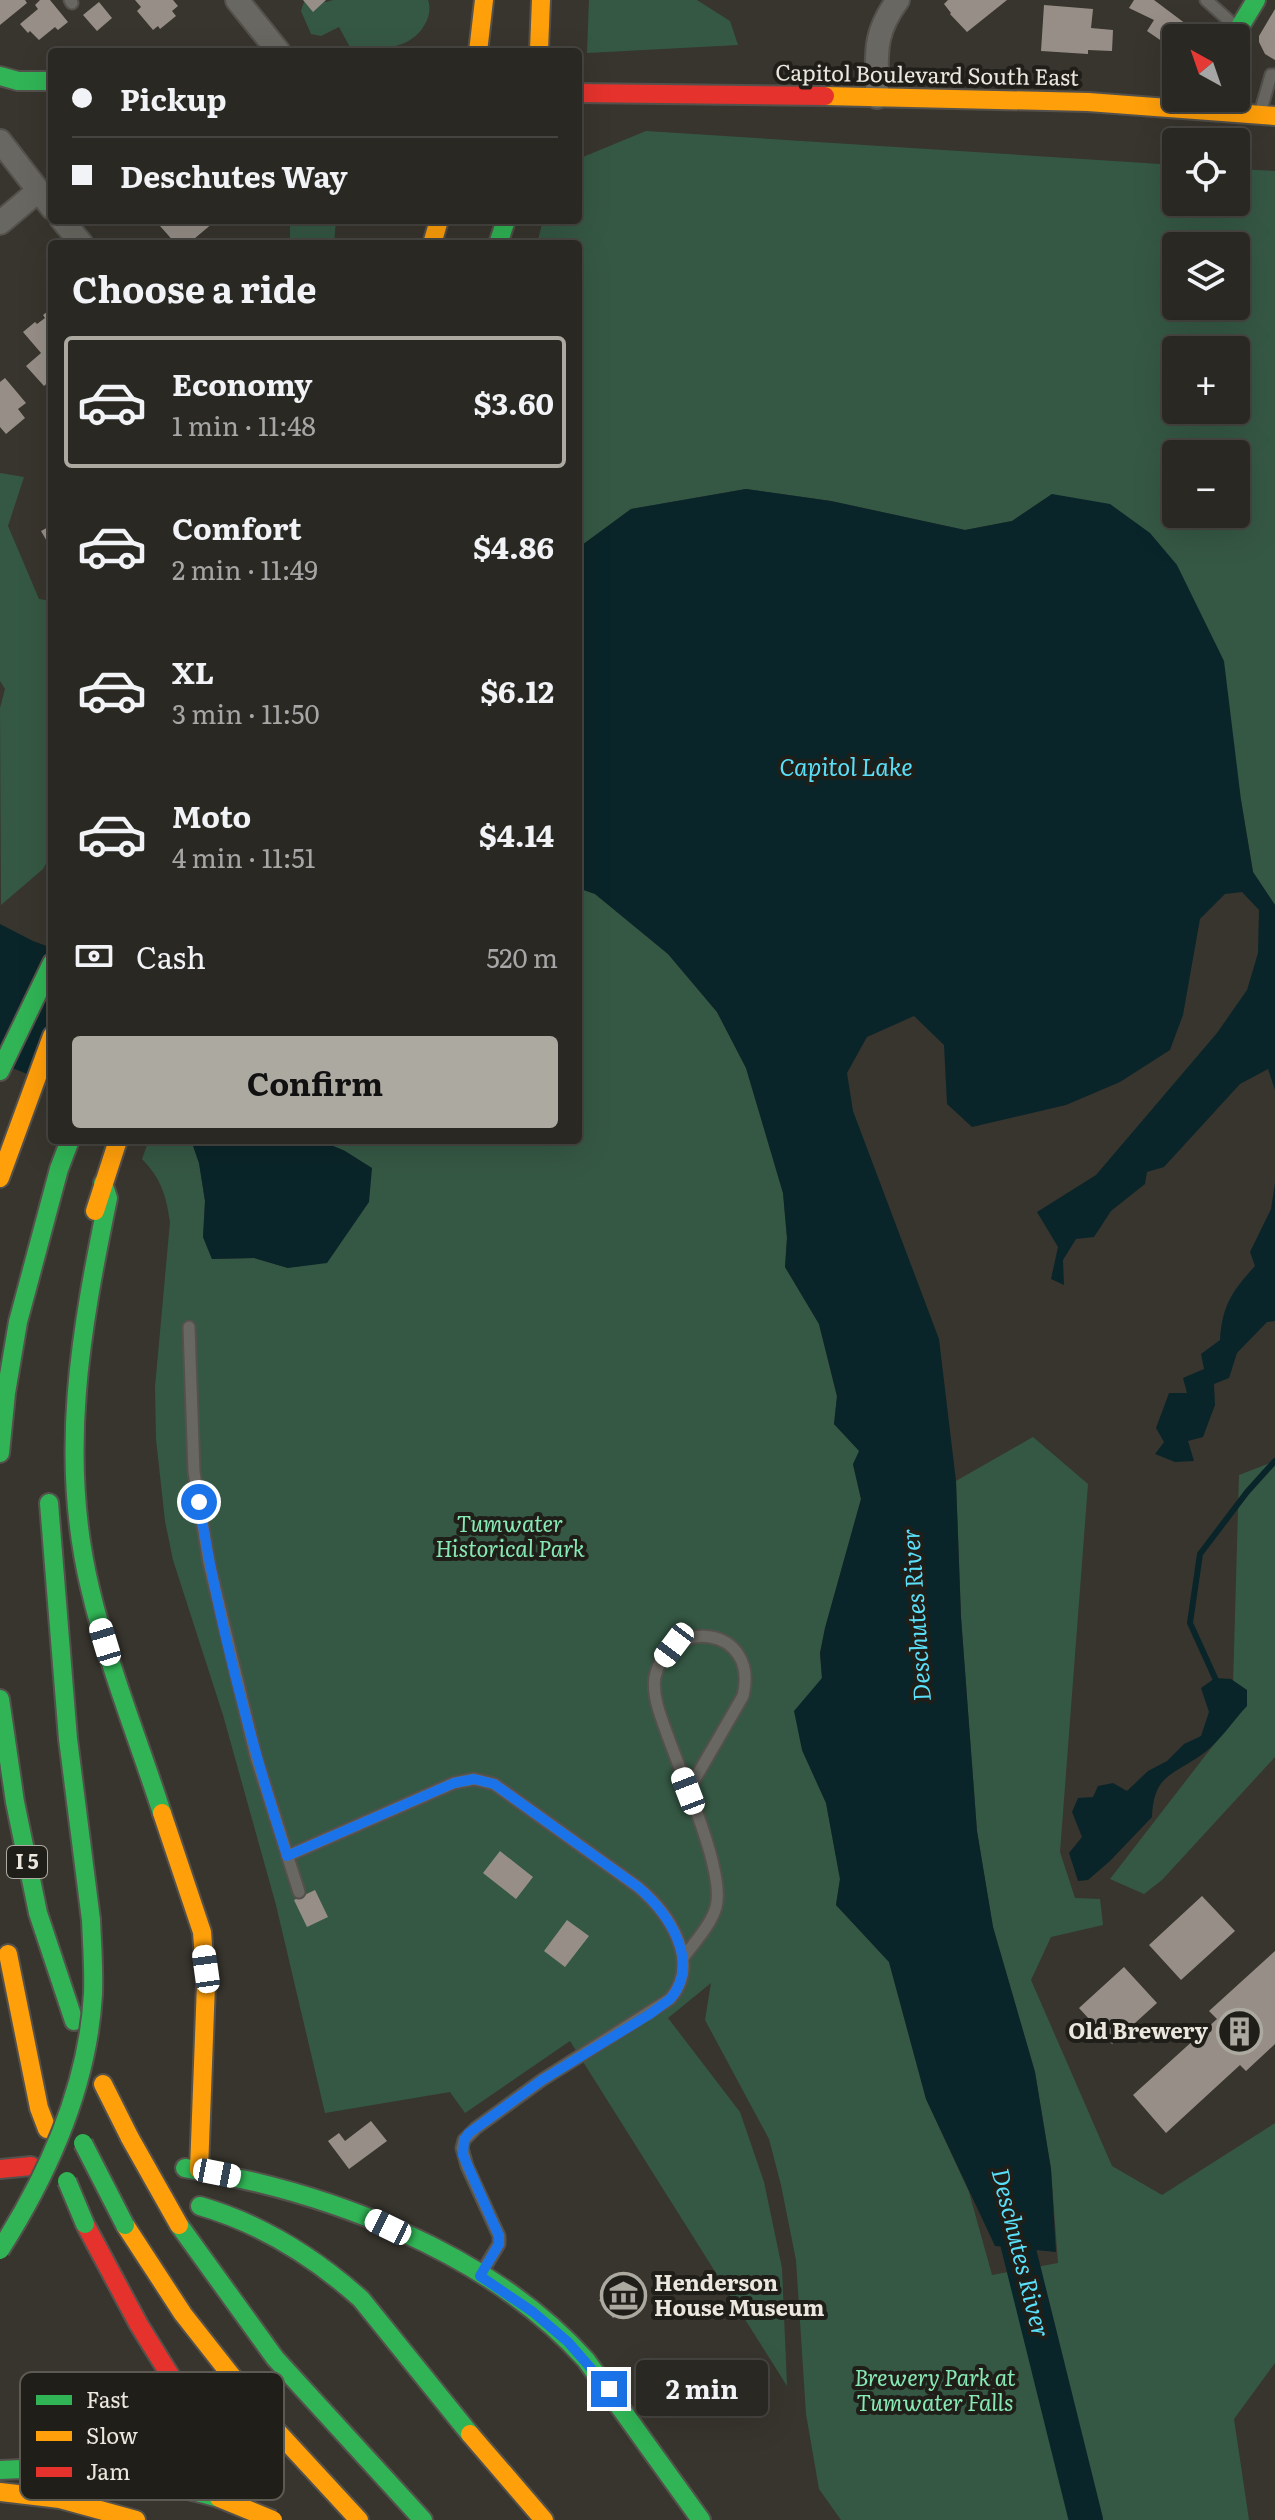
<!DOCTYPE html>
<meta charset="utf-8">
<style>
:root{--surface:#2a2822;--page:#32302a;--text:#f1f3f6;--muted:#a5a6a5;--line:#464440;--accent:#aca9a1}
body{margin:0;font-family:Literata,serif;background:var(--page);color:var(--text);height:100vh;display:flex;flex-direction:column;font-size:30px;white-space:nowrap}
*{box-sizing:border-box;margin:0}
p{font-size:26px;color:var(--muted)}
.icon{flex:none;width:44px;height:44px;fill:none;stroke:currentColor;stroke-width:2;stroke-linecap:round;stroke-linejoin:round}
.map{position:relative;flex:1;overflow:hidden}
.drawer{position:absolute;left:48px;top:240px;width:534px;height:904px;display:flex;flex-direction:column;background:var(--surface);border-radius:8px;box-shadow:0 8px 32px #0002,0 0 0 2px var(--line)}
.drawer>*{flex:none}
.guide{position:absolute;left:48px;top:48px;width:534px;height:176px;border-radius:8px;box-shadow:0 8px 32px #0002,0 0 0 2px var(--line);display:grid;align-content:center;height:176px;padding:0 24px;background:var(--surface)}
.needle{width:52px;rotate:320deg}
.controls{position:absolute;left:1162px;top:24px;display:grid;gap:16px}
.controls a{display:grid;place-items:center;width:88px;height:88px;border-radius:8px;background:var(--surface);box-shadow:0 8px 32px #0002,0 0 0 2px var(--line);font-size:40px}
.end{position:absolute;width:36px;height:36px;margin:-18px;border:10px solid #1a73e8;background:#fff;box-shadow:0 0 0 4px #fff}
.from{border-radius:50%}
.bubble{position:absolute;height:56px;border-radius:8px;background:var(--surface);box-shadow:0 8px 32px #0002,0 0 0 2px var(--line);font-size:26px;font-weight:700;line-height:56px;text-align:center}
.car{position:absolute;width:24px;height:48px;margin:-24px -12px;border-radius:10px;box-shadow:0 0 6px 2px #0007;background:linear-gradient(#fff 24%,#345 0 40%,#fff 0 76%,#345 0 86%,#fff 0)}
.guide b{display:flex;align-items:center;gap:28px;height:76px;font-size:30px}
.guide b+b{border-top:2px solid var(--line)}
.guide i{width:20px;height:20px;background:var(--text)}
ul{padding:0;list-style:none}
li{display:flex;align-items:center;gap:24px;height:132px;margin:0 16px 12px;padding:0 8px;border:4px solid transparent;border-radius:8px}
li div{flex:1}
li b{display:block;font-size:30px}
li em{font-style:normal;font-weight:700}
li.active{border-color:var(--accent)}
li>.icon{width:72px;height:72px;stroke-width:1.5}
h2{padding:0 24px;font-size:36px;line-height:96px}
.pay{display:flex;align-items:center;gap:20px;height:88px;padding:0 24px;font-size:30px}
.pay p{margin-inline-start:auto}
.button{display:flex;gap:16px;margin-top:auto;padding:16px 24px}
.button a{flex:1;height:92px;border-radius:8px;background:var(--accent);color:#111;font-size:32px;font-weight:700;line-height:92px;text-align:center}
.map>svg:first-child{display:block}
.green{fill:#355844;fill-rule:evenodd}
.water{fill:#0a2529}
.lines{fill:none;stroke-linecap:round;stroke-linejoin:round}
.stream{stroke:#0a2529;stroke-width:6}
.river{stroke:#0a2529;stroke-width:34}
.building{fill:#978f87}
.lane-casing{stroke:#54514c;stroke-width:15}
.street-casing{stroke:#54514c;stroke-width:26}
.fast-casing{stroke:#54514c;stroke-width:22}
.slow-casing{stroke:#54514c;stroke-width:22}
.jam-casing{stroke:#54514c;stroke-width:22}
.lane{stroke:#696761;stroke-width:11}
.street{stroke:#696761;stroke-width:22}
.fast{stroke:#30b455;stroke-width:18}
.slow{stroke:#ff9f0a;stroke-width:18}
.jam{stroke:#e5322d;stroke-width:18}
.fast-bridge-casing{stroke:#54514c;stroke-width:22;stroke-linecap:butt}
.slow-bridge-casing{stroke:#54514c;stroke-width:22;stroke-linecap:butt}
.fast-bridge{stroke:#30b455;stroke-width:18}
.slow-bridge{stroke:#ff9f0a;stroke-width:18}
.route{stroke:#1a73e8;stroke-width:10}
.labels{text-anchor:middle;stroke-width:8;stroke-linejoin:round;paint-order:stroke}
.shield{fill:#201e18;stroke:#aeaba3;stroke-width:2}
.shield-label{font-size:20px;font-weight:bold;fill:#ebe7df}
.street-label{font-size:22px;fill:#ebe7df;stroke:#201e18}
.park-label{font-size:22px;font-style:italic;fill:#87e9b4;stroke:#201e18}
.poi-label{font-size:22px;font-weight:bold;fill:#ebe7df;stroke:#201e18;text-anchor:end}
.water-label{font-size:24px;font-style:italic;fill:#59dff8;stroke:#201e18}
.key{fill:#201e18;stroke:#5d5a54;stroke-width:2}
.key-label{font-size:22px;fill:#ebe7df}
</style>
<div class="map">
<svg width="1275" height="2520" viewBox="0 0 1275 2520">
<rect width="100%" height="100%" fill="#38352e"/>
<path class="green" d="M 320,0 L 326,2 L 333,0 L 428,0 C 431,8 429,17 425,24 C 410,52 378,48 351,49 L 339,27 L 321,36 L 311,34 L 301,11 L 304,2 Z
M 589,0 L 697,0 L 730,21 L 738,45 L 587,53 Z
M 646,131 L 1176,165 L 1176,202 L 1236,202 L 1236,169 L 1275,171 L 1275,905 L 1253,872 L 1241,800 L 1052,494 L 1012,521 L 965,530 L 831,501 L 746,489 L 631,509 L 578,548 L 578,244 L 537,244 L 543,220 L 578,220 L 578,159 ZM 1176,246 L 1236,246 L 1236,306 L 1176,306 ZM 1176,350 L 1236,350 L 1236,410 L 1176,410 ZM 1176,454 L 1236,454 L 1236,514 L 1176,514 Z
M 290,220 L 336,220 L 334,244 L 290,244 Z
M 0,473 L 24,477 L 8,526 L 39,599 L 52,601 L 52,853 L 43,869 L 1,905 L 0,708 L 5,689 L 0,681 Z
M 578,888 L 595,894 L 668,954 L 717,1012 L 746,1068 L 783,1193 L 787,1238 L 785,1267 L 819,1324 L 837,1397 L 834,1424 L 860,1451 L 853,1465 L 861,1499 L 825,1628 L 820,1653 L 822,1678 L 808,1697 L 802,1750 L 826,1803 L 840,1879 L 836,1905 L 889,1962 L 926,2099 L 969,2192 L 992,2275 L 1058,2263 L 1051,2169 L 1035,2072 L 993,1927 L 977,1831 L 961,1617 L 956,1481 L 1033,1437 L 1088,1484 L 1060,1852 L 1075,1898 L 1100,1899 L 1103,1925 L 1051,1937 L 1031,1980 L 1112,2166 L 1162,2195 L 1275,2123 L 1275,2363 L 1234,2419 L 1249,2520 L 841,2520 L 819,2489 L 806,2414 L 796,2260 L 781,2185 L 769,2139 L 705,2020 L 711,1983 L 668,2018 L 740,2112 L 764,2182 L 782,2268 L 787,2386 L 570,2041 L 465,2113 L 450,2092 L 325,2113 L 276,1905 L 223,1715 L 173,1560 L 165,1521 L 156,1439 L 155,1387 L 170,1222 C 166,1194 161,1179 142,1159 L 149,1140 L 191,1140 L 199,1163 L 205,1201 L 203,1237 L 212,1259 L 254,1258 L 288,1268 L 345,1151 L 319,1140 L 578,1140 Z
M 1275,1461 L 1275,1757 L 1162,1880 L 1144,1894 L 1110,1879 L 1232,1721 L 1239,1475 Z"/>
<path class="water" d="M 746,489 L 831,501 L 965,530 L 1012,521 L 1052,494 L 1110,504 L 1150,533 L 1177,565 L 1224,661 L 1241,800 L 1253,872 L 1275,905 L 1275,1090 L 1268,1069 L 1240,1084 L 1164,1167 L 1147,1172 L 1145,1184 L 1111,1211 L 1094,1237 L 1076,1239 L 1063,1260 L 1064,1285 L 1051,1279 L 1058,1247 L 1037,1212 L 1096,1175 L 1217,1033 L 1247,990 L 1258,953 L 1259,910 L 1242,892 L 1225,894 L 1200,919 L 1183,1015 L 1170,1050 L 1120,1082 L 1066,1105 L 972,1127 L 947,1104 L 944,1045 L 914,1016 L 867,1037 L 847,1073 L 853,1111 L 939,1339 L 956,1481 L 961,1617 L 977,1831 L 993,1927 L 1035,2072 L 1051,2169 L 1056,2252 L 995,2246 L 926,2099 L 889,1962 L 836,1905 L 840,1879 L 826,1803 L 802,1750 L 794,1711 L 822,1678 L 820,1653 L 825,1628 L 861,1499 L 853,1464 L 859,1451 L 834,1424 L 837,1396 L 819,1324 L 785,1267 L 787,1238 L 783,1193 L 746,1068 L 717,1012 L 668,954 L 595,894 L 578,888 L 578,548 L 631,509 Z
M 0,924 L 33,941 L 52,948 L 52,1084 L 0,1063 Z
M 191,1140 L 319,1140 L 345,1151 L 372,1168 L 369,1202 L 327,1263 L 288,1268 L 254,1258 L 212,1259 L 203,1237 L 205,1201 L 199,1163 Z
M 1275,1183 L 1275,1321 L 1267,1322 L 1237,1353 L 1229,1378 L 1214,1384 L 1215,1405 L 1203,1437 L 1188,1441 L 1194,1461 L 1175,1462 L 1155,1454 L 1164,1442 L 1156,1428 L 1169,1393 L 1187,1393 L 1183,1378 L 1204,1369 L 1201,1354 L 1220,1340 C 1222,1306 1232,1291 1255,1266 L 1250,1252 L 1271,1209 Z
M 1215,1678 L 1231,1679 L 1247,1690 L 1247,1706 C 1233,1721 1220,1741 1204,1753 C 1173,1776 1154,1773 1152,1817 L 1110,1861 L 1088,1880 L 1078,1881 L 1069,1853 L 1082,1837 L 1072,1812 L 1078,1798 L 1093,1797 L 1098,1786 L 1113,1783 L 1127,1791 L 1148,1771 L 1167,1761 L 1184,1744 L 1201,1736 L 1209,1712 L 1201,1688 Z"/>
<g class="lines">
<path class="stream" d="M 1215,1678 L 1190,1623 L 1200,1554 L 1247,1492 L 1275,1461"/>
<path class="river" d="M 1008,2206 L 1086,2520"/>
</g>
<path class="building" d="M 0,0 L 25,0 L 27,3 L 0,25 Z
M 40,0 L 50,0 L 68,22 L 58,30 L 55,27 L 39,40 L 30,31 L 28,33 L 20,24 L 38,9 L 35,5 Z
M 135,0 L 173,0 L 178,6 L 172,11 L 176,16 L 160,29 L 158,26 L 153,30 L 137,11 L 141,7 Z
M 303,0 L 326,0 L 313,12 Z
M 948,0 L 1007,0 L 967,32 L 950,14 L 951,13 L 944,4 Z
M 1134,0 L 1154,0 L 1186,24 L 1175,40 L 1171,37 L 1166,44 L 1147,31 L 1154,20 L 1129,8 Z
M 99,2 L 112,18 L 97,31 L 83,15 Z
M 1044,5 L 1093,9 L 1091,28 L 1113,30 L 1112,51 L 1088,50 L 1088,54 L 1041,51 Z
M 1275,9 L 1275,60 L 1265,54 L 1259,42 L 1259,36 Z
M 162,220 L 211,220 L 213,223 L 188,244 L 181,241 L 176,244 L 160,226 L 164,222 Z
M 52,308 L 52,379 L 44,386 L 26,366 L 41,353 L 23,332 L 35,322 L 37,324 L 45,318 L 43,315 Z
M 5,378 L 26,403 L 18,409 L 25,418 L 6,434 L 0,427 L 0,382 Z
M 52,525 L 52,550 L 41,531 Z
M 500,1851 L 533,1877 L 516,1899 L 483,1873 Z
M 315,1890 L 328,1917 L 307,1927 L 294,1900 Z
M 1202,1896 L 1235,1931 L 1181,1980 L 1149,1945 Z
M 567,1920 L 589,1936 L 565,1967 L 544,1951 Z
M 1275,1951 L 1275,2044 L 1246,2071 L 1240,2065 L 1166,2133 L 1133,2095 L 1217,2019 L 1209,2011 Z
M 1124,1967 L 1157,2003 L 1112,2044 L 1079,2008 Z
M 371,2121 L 387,2141 L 349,2169 L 328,2141 L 339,2133 L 345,2141 Z
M 634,2274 L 647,2292 L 636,2300 L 639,2303 L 626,2313 L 623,2310 L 613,2318 L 599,2300 Z"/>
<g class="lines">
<defs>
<path id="lane" d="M 70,0 L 72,3
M 1206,0 L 1235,26
M 1260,113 L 1271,75 L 1275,75
M 189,1327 L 194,1472 L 209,1563 L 256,1757 L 299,1892
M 287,1856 L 454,1783 L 474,1779 L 494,1784 L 638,1887 C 669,1913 702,1962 670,1999 L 542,2080 L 476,2128 L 464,2140 L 462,2148 L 467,2166 L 499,2236 L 499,2244 L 482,2272
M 683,1958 C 694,1943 711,1925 716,1907 C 726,1871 679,1770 666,1731 C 660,1715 652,1694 655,1677 C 669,1615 760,1626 743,1696 L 688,1791"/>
<path id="street" d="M 237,0 L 279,52
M 877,97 C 877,55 872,35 898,0
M 0,141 L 52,208
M 62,220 L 82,244
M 0,223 L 38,191"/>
<path id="fast" d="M 1233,38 L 1256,0
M 0,76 L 18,81 L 52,81
M 498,244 L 506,220
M 0,1071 L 52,963
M 103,1183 L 108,1198 C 81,1329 58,1455 90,1588 C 108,1665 138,1739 162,1813
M 0,1453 L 6,1393 L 18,1322 L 59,1169 L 70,1140
M 49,1503 L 68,1739 L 91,1920
M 0,1699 L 15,1802 L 38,1913 L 74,2021
M 185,2168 C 326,2191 488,2251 586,2360 L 701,2520
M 200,2206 C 262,2224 313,2256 361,2299 L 470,2434
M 179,2225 L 275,2358 L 423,2520
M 0,2470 C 76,2465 146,2478 219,2498"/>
<path id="slow" d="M 539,50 L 541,0
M 478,52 L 484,0
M 825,96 L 1088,102 L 1275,116
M 432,244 L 439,220
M 0,1178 L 52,1036
M 95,1211 L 118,1140
M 162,1813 L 202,1932 L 206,1984 L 199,2170
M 8,1954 L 39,2108 L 47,2129
M 103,2084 L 130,2138
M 125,2225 L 183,2314 L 264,2417 L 359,2520
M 470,2434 L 544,2520
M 0,2492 L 60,2499 L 136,2520"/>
<path id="jam" d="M 578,93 L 825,96
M 0,2169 L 31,2166
M 85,2224 L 139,2325 L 240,2488"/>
</defs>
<use href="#lane" class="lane-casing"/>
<use href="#street" class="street-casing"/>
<use href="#fast" class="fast-casing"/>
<use href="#slow" class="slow-casing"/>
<use href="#jam" class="jam-casing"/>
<use href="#lane" class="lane"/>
<use href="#street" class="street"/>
<use href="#fast" class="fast"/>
<use href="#slow" class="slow"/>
<use href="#jam" class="jam"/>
<defs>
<path id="fast-bridge" d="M 83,2143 L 125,2225
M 67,2181 L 85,2224
M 0,2250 C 49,2173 88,2086 93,1994 C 94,1969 92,1944 91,1920"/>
<path id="slow-bridge" d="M 130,2138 L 179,2225
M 219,2498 L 273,2520"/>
</defs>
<use href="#fast-bridge" class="fast-bridge-casing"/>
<use href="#slow-bridge" class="slow-bridge-casing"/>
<use href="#fast-bridge" class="fast-bridge"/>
<use href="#slow-bridge" class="slow-bridge"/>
</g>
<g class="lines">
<path class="route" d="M 199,1502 C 218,1622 250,1740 287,1856 L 454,1783 L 474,1779 L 494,1784 L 638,1887 C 668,1913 702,1962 670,1999 L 650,2014 L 542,2080 L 469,2133 L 464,2140 L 463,2155 L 499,2236 L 499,2244 L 480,2276 L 533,2312 L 568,2342 L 609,2389"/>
</g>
<defs>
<symbol id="building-ring" viewBox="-11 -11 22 22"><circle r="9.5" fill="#201e18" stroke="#aca9a1" stroke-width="1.5"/><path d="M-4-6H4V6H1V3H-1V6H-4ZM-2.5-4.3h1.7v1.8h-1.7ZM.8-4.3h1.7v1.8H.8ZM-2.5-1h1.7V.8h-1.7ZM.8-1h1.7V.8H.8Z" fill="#aca9a1"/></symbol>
<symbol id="museum-ring" viewBox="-11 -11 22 22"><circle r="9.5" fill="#201e18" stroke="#aca9a1" stroke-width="1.5"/><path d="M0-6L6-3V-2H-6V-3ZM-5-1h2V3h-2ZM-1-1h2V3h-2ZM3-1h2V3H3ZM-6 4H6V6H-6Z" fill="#aca9a1"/></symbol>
</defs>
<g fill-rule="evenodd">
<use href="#building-ring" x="1214" y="2006" width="51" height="51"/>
<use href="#museum-ring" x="598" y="2270" width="51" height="51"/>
</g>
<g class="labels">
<rect class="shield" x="7" y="1846" width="40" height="32" rx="6"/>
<g class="shield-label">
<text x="27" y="1869">I 5</text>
</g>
<g class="street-label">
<text transform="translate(927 75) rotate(1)" y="8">Capitol Boulevard South East</text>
</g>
<g class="park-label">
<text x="510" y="1532">Tumwater<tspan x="510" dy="25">Historical Park</tspan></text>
<text x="935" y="2386">Brewery Park at<tspan x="935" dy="25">Tumwater Falls</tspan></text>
</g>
<g class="poi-label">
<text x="1208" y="2039">Old Brewery</text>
<text x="654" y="2291" text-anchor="start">Henderson<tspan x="654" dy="25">House Museum</tspan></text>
</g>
<g class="water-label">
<text x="846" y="776">Capitol Lake</text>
<text transform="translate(917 1615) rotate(-94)" y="8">Deschutes River</text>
<text transform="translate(1020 2253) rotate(76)" y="8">Deschutes River</text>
</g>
</g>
<rect x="20" y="2372" width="264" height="128" rx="12" class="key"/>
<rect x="36" y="2395" width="36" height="10" fill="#30b455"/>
<rect x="36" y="2431" width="36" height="10" fill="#ff9f0a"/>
<rect x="36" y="2467" width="36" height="10" fill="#e5322d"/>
<g class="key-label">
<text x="86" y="2408">Fast</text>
<text x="86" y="2444">Slow</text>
<text x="86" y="2480">Jam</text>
</g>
</svg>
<div class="controls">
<a><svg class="needle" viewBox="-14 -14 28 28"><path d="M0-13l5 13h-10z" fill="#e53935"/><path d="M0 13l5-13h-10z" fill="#a5a6a5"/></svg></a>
<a><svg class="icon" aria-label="locate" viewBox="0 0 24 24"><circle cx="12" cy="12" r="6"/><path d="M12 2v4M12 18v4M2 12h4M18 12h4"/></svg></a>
<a><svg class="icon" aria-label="layers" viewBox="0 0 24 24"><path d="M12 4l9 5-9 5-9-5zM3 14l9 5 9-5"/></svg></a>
<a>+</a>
<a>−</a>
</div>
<i class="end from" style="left:199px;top:1502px"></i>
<i class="end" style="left:609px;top:2389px"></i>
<div class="bubble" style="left:636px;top:2360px;width:132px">2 min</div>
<i class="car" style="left:105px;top:1642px;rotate:343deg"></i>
<i class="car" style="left:674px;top:1645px;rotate:217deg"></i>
<i class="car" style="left:688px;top:1791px;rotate:339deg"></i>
<i class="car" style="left:206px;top:1969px;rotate:352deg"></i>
<i class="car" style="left:217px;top:2173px;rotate:101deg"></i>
<i class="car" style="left:388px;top:2227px;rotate:296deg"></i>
<div class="guide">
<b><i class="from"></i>Pickup</b>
<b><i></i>Deschutes Way</b>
</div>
<section class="drawer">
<h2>Choose a ride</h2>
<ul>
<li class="active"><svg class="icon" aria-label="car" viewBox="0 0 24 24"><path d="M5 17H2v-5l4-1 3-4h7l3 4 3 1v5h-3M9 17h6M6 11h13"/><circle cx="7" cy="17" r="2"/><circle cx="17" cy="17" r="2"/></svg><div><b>Economy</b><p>1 min · 11:48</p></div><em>$3.60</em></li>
<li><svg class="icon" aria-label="car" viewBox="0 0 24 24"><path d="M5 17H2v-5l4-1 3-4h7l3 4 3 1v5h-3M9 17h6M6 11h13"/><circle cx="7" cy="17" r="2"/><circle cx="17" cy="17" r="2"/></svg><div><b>Comfort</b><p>2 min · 11:49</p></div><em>$4.86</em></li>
<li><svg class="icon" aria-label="car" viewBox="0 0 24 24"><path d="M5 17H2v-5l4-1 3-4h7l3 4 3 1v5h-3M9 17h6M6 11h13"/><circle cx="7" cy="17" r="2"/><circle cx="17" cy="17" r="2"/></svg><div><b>XL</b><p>3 min · 11:50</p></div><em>$6.12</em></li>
<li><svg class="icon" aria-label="car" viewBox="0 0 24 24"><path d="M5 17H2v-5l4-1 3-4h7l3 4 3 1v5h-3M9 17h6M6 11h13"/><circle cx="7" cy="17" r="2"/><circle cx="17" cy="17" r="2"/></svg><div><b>Moto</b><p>4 min · 11:51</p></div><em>$4.14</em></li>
</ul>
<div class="pay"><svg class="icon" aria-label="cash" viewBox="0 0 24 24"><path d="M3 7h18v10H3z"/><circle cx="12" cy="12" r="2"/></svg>Cash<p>520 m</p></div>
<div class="button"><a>Confirm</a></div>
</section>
</div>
